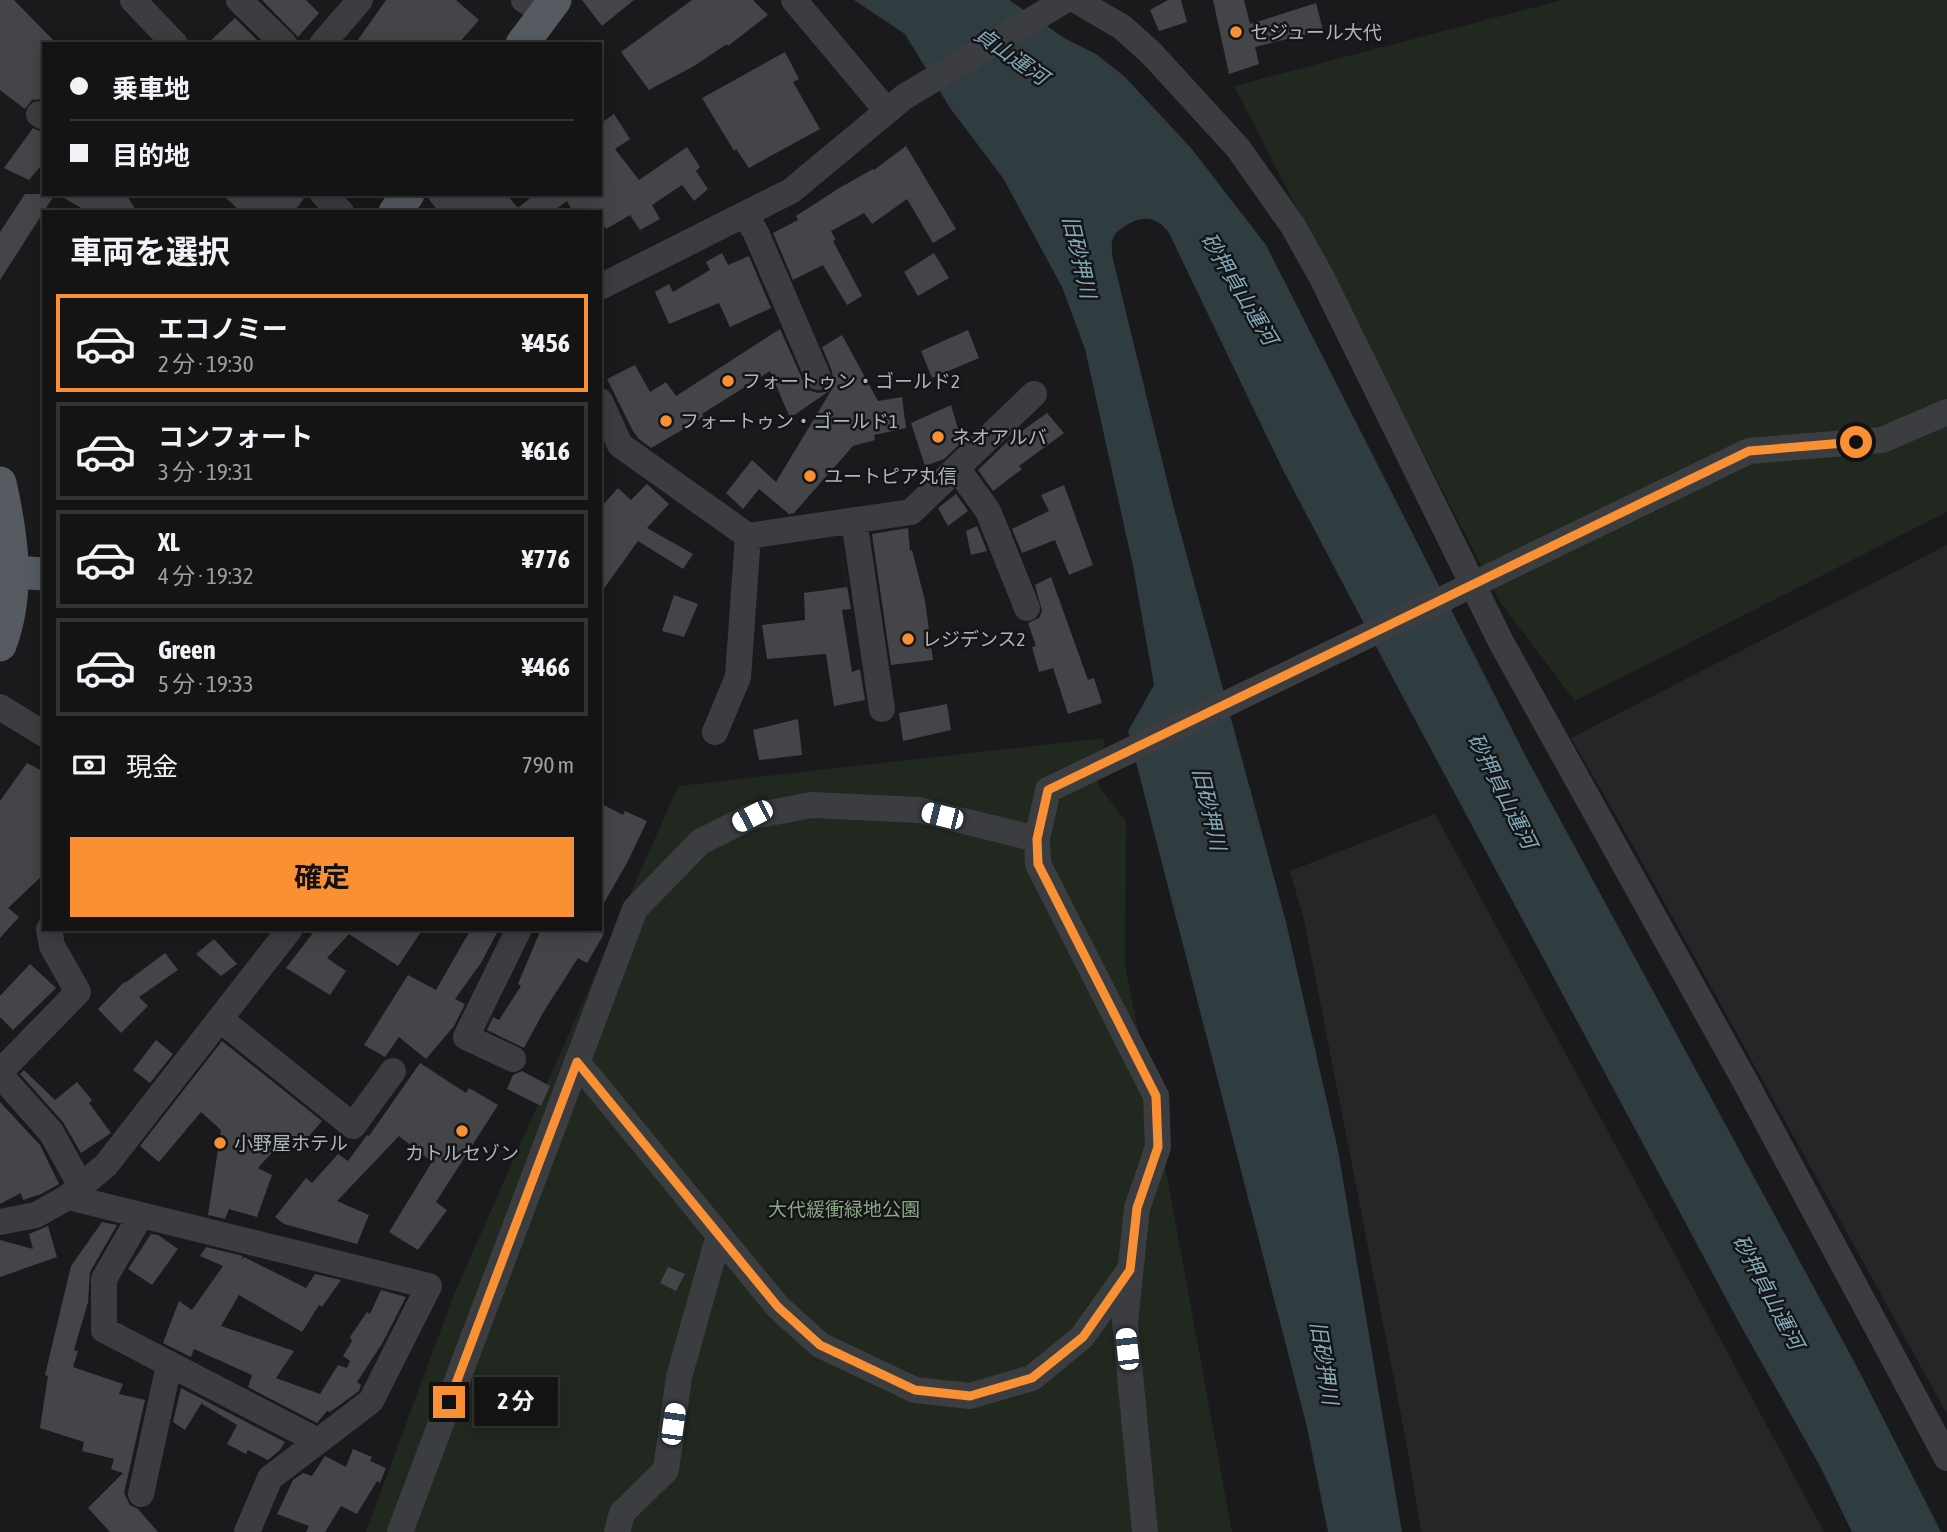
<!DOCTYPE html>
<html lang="ja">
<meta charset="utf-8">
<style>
:root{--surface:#141415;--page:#1d1d1e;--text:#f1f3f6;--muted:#9d9ea0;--line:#333334;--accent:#fa9034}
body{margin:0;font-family:"Asap Condensed","Noto Sans JP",sans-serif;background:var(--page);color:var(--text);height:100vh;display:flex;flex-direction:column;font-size:26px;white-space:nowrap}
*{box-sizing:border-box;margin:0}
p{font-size:23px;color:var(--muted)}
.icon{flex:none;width:38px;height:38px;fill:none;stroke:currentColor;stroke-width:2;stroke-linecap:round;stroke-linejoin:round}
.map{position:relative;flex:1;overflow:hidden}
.drawer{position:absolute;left:42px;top:210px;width:560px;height:721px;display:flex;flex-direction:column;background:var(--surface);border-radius:0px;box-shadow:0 4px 18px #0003,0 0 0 2px var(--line)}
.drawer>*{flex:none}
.banner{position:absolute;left:42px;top:42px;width:560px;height:154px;border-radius:0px;box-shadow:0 4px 18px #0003,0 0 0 2px var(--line);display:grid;align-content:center;height:154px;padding:0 28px;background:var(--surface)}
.end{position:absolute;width:32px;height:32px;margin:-16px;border:9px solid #fa9034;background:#111;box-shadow:0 0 0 4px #111}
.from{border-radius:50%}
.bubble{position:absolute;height:49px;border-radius:0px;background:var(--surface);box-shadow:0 4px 18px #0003,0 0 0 2px var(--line);font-size:23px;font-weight:700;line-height:49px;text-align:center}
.car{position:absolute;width:21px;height:42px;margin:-21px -10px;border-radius:9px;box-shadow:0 0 5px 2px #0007;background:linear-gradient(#fff 24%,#345 0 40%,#fff 0 76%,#345 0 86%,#fff 0)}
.banner b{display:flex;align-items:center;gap:24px;height:66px;font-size:26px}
.banner b+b{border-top:2px solid var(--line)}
.banner i{width:18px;height:18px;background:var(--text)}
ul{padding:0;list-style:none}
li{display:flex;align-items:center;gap:21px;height:98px;margin:0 14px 10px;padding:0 14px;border:4px solid var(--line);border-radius:0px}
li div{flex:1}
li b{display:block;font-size:26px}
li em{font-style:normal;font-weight:700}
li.active{border-color:var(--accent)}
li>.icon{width:63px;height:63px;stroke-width:1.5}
h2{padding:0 28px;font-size:32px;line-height:84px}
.pay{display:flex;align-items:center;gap:18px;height:77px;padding:0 28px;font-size:26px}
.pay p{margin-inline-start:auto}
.cta{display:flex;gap:14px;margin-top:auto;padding:14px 28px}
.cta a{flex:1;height:80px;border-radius:0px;background:var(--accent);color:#111;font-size:28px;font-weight:700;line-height:80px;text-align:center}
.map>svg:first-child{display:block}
.built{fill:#262629}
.green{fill:#20281f}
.water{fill:#2f3d41}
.building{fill:#444549}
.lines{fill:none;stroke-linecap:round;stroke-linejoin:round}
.minor{stroke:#3b3d41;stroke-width:26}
.major{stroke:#565b61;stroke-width:33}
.route{stroke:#fa9034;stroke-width:9}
.poi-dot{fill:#fa9034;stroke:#151517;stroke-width:2.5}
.labels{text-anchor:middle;stroke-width:5;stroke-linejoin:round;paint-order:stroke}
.poi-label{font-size:19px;fill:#acb4bc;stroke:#151517;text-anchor:start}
.park-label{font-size:19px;fill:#87a882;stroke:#151517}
.water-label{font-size:21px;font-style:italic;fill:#82aab8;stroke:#151517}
</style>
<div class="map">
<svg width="1947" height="1532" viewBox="0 0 1947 1532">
<rect width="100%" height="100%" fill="#1a1a1c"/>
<path class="built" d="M 1947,545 L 1947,1414 L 1631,842 L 1571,738 Z
M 1435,814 L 1665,1236 L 1824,1532 L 1421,1532 L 1407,1446 L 1304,920 L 1290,871 Z"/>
<path class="green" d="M 1562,0 L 1947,0 L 1947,512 L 1575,701 L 1500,602 L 1234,86 Z
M 1105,738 L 1098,785 L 1126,821 L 1125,966 L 1164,1160 L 1232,1532 L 366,1532 L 453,1297 L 678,786 Z"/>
<path class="water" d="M 854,0 L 1009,0 L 1064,38 L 1096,54 L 1124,76 L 1191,148 L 1266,245 L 1525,755 L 1857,1367 L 1941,1532 L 1852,1532 L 1820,1466 L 1742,1328 L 1397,686 L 1283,470 L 1169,233 C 1157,216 1143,215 1125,226 C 1120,229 1116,232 1113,238 C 1111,243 1112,249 1112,255 L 1172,501 L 1285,918 L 1338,1150 L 1402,1532 L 1328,1532 L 1307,1427 L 1128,731 L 1154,685 L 1133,566 L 1085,349 L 1062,287 L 1003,178 L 950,108 L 905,34 Z"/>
<path class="building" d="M 0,0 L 14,0 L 57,44 L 44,44 L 44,99 L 32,100 L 25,109 L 0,90 Z
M 262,0 L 306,0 L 319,13 L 298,37 Z
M 386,0 L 456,0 L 479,20 L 458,44 L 355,44 Z
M 582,0 L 634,0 L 602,26 Z
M 692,0 L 753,0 L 768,15 L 728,46 L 727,44 L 694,66 L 649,90 L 621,52 Z
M 1168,0 L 1181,0 L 1187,22 L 1159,31 L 1150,10 Z
M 1213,0 L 1244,0 L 1250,24 L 1316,3 L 1323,30 L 1255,47 L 1259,64 L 1229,74 Z
M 235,18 L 261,44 L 207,44 Z
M 785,52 L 799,79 L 793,82 L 820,129 L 749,168 L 736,149 L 734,151 L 702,98 Z
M 614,114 L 630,139 L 615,149 L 639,180 L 687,147 L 700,167 L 696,171 L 708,189 L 694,201 L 682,185 L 652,205 L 660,219 L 640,230 L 630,215 L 606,229 L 600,219 L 600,212 L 573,212 L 567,201 L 552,212 L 439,212 L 427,197 L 427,194 L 506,194 L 518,208 L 535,194 L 600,194 L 600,124 Z
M 33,128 L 44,133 L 44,162 L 29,180 L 4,168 Z
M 906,146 L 956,229 L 933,243 L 907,199 L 872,224 L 864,213 L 831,231 L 836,240 L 833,241 L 862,296 L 847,305 L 823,265 L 793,280 L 773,233 L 798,220 L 796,216 L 841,187 L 873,169 L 874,170 Z
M 25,194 L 55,194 L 0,280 L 0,232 Z
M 57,194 L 126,194 L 137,212 L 88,212 Z
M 222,194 L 307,194 L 294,212 L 241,212 Z
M 722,253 L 728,265 L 749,256 L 771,308 L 730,327 L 719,303 L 669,324 L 655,292 L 669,284 L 673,292 L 710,270 L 706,262 Z
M 934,253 L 949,278 L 918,296 L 904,272 Z
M 780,329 L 804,383 L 809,390 L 817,393 L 824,392 L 830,387 L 833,380 L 832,371 L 822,347 L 842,335 L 878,401 L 902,397 L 906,428 L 874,435 L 875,440 L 853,446 L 794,513 L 789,514 L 759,489 L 743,509 L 726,493 L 752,460 L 776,482 L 832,389 L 790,418 L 770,371 L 702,414 L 704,417 L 651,448 L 639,439 L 633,431 L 607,379 L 635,365 L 650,392 L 666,382 L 676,396 Z
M 968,330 L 979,358 L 932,378 L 921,351 Z
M 951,405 L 962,442 L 944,459 L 925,466 L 911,423 Z
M 1047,413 L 1064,433 L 1019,466 L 1022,469 L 993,491 L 978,470 L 1008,441 Z
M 647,484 L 669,504 L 647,528 L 693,554 L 683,569 L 638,541 L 600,594 L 600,508 L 618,488 L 631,500 Z
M 1064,485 L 1093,565 L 1069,575 L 1055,540 L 1022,553 L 1012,529 L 1049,511 L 1041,495 Z
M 956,494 L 968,511 L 948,526 L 938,508 Z
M 977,526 L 987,551 L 971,555 L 966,531 Z
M 908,528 L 910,551 L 912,550 L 925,601 L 933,660 L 891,665 L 872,534 Z
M 839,538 L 851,609 L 842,610 L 852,672 L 860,669 L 865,700 L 834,706 L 826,654 L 767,659 L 762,625 L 805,620 L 804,593 L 847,587 Z
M 1051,577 L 1088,680 L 1094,678 L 1102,703 L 1068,714 L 1053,668 L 1039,672 L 1032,647 L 1036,646 L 1028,623 L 1039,618 L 1042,611 L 1035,585 Z
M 674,595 L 698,604 L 684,637 L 662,631 Z
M 947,704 L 951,730 L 903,741 L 899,713 Z
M 798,719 L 802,755 L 759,760 L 753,730 Z
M 27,763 L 44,772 L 44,874 L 8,908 L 19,917 L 0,938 L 0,801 Z
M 600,803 L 623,815 L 625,811 L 647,821 L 628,861 L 600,910 Z
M 316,929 L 423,929 L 398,966 L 349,934 L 327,958 L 346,971 L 330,995 L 286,968 Z
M 471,929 L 499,929 L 481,963 L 455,999 L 465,1004 L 454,1026 L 426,1059 L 399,1037 L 385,1057 L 364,1045 L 408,975 L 436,990 Z
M 541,929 L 593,929 L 604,934 L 587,963 L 578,958 L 544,1011 L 524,1048 L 487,1030 L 493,1017 L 499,1020 L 521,986 L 518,984 Z
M 214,939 L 237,964 L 221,976 L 196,954 Z
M 165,953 L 178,970 L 139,997 L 148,1006 L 121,1033 L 98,1009 L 124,982 L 125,983 Z
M 30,964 L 56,988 L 13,1030 L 0,1017 L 0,996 Z
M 156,1040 L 173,1054 L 150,1083 L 133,1070 Z
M 222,1041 L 322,1121 L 298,1149 L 285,1138 L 258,1168 L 272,1175 L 257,1217 L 229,1209 L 225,1219 L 208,1215 L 221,1130 L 201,1112 L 159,1162 L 140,1146 Z
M 420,1063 L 466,1093 L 469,1088 L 498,1105 L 436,1202 L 447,1210 L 418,1250 L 389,1232 L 432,1162 L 399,1136 L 337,1201 L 369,1215 L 357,1244 L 284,1224 L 275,1217 L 306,1178 L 312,1183 L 338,1154 L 348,1161 L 367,1135 L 369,1136 Z
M 24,1070 L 55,1100 L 77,1082 L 92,1100 L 89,1103 L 111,1133 L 81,1153 L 63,1122 L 20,1074 Z
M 522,1071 L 550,1086 L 541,1106 L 507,1089 L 513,1075 Z
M 0,1102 L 40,1145 L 59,1184 L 41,1194 L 23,1200 L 21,1193 L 0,1204 Z
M 102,1222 L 117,1225 L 90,1272 L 88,1302 L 74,1350 L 78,1351 L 73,1367 L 123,1384 L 119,1394 L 145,1400 L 124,1493 L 130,1505 L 138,1509 L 158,1532 L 110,1532 L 88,1508 L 123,1473 L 111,1469 L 114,1459 L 82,1451 L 84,1442 L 40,1428 L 48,1376 L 45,1375 L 71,1266 Z
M 48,1226 L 57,1257 L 0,1277 L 0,1240 L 33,1249 L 29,1234 Z
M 151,1234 L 158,1235 L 178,1249 L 152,1285 L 128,1269 Z
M 206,1247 L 243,1256 L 241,1261 L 244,1257 L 306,1288 L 315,1274 L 341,1280 L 322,1307 L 319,1305 L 302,1332 L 239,1295 L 221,1326 L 294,1351 L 276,1378 L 320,1394 L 338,1365 L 347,1368 L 350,1361 L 343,1356 L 352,1341 L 350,1337 L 367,1312 L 370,1314 L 381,1290 L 406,1297 L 383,1342 L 357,1382 L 361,1385 L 359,1391 L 330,1412 L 327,1411 L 317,1423 L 248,1387 L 252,1375 L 194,1349 L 191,1357 L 163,1343 L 179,1301 L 192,1310 L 223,1266 L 200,1256 Z
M 668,1267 L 685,1274 L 676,1291 L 660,1283 Z
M 181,1388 L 285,1442 L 280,1450 L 268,1460 L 248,1450 L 246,1454 L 227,1444 L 237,1425 L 202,1404 L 203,1401 L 185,1430 L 173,1422 Z
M 353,1449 L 372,1457 L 370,1461 L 386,1468 L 380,1483 L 377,1481 L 357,1514 L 341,1506 L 325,1532 L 306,1532 L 309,1526 L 277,1514 L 293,1480 L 303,1473 L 312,1476 L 325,1456 L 346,1467 Z"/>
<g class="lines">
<path class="minor" d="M 133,0 L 175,44
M 239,0 L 284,44
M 524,0 L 545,13
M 794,0 L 887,111
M 1076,0 L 1122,27 L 1151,53 L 1238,148 L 1293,226 L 1322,278 L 1501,642 L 1746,1083 L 1947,1458
M 322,44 L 360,0
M 39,114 L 44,117
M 323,194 L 341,212
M 745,214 L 756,233 L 818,377
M 600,287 L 791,191 L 904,97 L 1065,0
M 600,401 L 620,445 L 748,536 L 911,512 L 1034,394
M 957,468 L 988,511 L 1027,608
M 854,520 L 882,709
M 0,707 L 44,734
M 715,732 L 738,677 L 748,536
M 220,1019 L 353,1126 L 393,1071
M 513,1059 L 466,1037 L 519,929
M 577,1062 L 778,1307 L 820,1345 L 915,1390 L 970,1396 L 1032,1378 L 1082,1337 L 1129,1271
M 0,1072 L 78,992 L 52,946 L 49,929
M 0,1075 L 51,1132 L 81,1186
M 68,1197 L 429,1286 L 371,1401 L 270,1478 L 247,1532
M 141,1215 L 104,1279 L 104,1330 L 318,1441
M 0,1222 L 36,1215 L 68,1197 L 106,1165 L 290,929
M 141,1494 L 169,1365
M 400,1532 L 635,909 L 700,842 L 752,816 L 812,805 L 919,810 L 1037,839
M 617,1532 L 622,1513 L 666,1470 L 679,1377 L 719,1235
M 1145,1532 L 1125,1322 L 1137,1208 L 1158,1147 L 1156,1096 L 1038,864 L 1037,839 L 1048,790 L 1749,451 L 1882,440 L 1947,412"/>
<path class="major" d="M 522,44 L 555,0
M 395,212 L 408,194
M 0,483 C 12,536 20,593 0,645
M 0,571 L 44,574"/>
</g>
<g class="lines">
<path class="route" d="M 449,1402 L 577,1062 L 778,1307 L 820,1345 L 915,1390 L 970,1396 L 1032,1378 L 1083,1337 L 1130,1270 L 1137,1208 L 1158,1147 L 1156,1096 L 1038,864 L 1037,839 L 1048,790 L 1749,451 L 1856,442"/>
</g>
<g class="poi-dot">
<circle cx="1236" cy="32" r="7"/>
<circle cx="728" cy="381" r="7"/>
<circle cx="666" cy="421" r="7"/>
<circle cx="938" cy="437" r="7"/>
<circle cx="810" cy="476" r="7"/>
<circle cx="908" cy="639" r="7"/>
<circle cx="462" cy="1131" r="7"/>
<circle cx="220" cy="1143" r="7"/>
</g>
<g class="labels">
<g class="poi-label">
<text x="1250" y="39">セジュール大代</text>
<text x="742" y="388">フォートゥン・ゴールド2</text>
<text x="680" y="428">フォートゥン・ゴールド1</text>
<text x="952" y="444">ネオアルバ</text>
<text x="824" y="483">ユートピア丸信</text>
<text x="922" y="646">レジデンス2</text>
<text x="234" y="1150">小野屋ホテル</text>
<text x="462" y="1160" text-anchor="middle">カトルセゾン</text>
</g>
<g class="park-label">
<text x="844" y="1216">大代緩衝緑地公園</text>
</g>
<g class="water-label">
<text transform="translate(1011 56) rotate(35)" y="7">貞山運河</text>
<text transform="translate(1079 257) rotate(77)" y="7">旧砂押川</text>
<text transform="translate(1239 289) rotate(59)" y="7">砂押貞山運河</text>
<text transform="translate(1502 791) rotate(63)" y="7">砂押貞山運河</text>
<text transform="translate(1209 809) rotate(77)" y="7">旧砂押川</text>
<text transform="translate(1768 1292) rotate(62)" y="7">砂押貞山運河</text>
<text transform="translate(1324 1363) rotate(81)" y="7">旧砂押川</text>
</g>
</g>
</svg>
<i class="end from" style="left:1856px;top:442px"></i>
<i class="end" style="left:449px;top:1402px"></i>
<div class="bubble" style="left:474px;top:1377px;width:84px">2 分</div>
<i class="car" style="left:752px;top:816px;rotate:243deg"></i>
<i class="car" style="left:942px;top:816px;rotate:284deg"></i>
<i class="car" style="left:1127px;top:1349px;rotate:354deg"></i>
<i class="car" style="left:673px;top:1424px;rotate:8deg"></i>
<div class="banner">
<b><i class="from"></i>乗車地</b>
<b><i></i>目的地</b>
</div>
<section class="drawer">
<h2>車両を選択</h2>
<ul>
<li class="active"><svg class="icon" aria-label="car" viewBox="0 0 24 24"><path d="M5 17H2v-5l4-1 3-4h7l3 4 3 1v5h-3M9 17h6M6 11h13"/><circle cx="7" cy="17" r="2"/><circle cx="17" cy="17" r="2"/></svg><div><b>エコノミー</b><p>2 分 · 19:30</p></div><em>¥456</em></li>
<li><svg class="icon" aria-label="car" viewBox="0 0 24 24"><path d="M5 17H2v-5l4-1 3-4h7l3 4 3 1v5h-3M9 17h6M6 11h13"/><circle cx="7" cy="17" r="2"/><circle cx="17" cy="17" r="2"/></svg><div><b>コンフォート</b><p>3 分 · 19:31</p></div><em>¥616</em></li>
<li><svg class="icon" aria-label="car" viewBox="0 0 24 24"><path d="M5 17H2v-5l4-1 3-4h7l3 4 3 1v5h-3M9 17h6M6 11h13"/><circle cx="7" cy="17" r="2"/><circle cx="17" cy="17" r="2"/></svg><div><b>XL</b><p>4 分 · 19:32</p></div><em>¥776</em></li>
<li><svg class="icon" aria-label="car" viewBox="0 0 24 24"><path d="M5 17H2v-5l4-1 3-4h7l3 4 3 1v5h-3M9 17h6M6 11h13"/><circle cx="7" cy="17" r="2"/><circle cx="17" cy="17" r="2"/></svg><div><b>Green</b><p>5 分 · 19:33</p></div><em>¥466</em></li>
</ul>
<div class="pay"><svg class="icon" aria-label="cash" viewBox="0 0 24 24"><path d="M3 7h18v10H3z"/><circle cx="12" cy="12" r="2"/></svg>現金<p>790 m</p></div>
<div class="cta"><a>確定</a></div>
</section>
</div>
